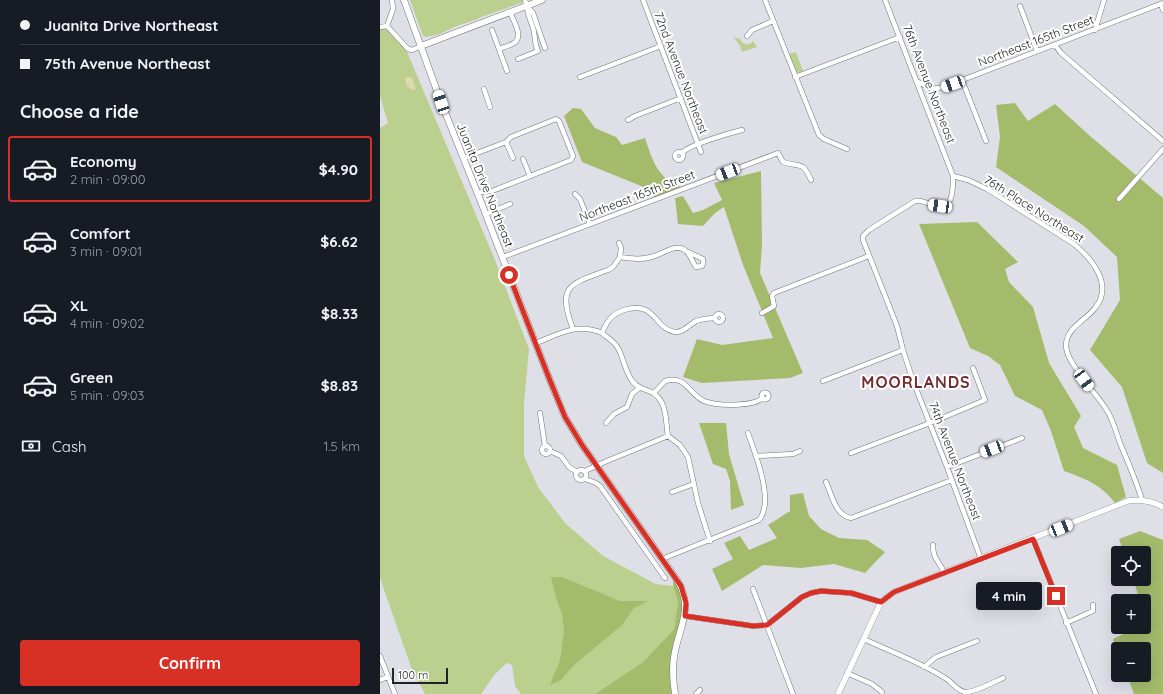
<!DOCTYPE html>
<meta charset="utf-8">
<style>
:root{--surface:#171b24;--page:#242831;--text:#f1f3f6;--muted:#9ea1a6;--line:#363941;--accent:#d93025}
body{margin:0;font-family:Quicksand,sans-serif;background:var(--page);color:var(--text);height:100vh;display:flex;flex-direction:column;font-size:15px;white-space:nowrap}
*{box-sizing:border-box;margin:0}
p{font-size:13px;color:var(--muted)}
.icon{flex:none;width:22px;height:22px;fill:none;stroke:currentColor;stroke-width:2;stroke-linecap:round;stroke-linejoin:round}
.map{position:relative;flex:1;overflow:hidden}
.sheet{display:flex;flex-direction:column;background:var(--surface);width:380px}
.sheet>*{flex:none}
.hud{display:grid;align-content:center;height:88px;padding:0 20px;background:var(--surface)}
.buttons{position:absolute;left:731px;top:546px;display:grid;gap:8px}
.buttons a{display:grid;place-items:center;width:40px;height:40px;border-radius:4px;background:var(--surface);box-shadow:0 4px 16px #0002;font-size:20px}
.scale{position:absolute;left:12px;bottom:10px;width:56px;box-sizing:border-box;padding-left:4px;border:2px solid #222325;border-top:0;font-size:11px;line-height:14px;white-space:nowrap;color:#222325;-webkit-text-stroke:3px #fff;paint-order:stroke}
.end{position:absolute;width:18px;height:18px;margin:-9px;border:5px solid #d93025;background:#fff;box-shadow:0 0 0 2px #fff}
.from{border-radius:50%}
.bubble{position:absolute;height:28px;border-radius:4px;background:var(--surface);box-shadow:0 4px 16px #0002;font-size:13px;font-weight:700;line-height:28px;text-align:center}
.car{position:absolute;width:12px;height:24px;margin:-12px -6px;border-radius:5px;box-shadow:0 0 3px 1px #0007;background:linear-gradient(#fff 24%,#345 0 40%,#fff 0 76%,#345 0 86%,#fff 0)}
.hud b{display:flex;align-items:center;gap:14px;height:38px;font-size:15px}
.hud b+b{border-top:1px solid var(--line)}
.hud i{width:10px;height:10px;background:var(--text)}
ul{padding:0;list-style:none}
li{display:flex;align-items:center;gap:12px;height:66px;margin:0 8px 6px;padding:0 12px;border:2px solid transparent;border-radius:4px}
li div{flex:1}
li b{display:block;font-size:15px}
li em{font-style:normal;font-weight:700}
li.selected{border-color:var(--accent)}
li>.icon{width:36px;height:36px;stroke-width:1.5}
h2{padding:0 20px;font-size:18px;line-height:48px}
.pay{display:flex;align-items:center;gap:10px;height:44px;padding:0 20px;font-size:15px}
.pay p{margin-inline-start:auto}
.cta{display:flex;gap:8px;margin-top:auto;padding:8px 20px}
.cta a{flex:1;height:46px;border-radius:4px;background:var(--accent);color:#fff;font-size:16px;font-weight:700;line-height:46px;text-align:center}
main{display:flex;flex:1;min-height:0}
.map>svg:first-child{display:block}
.green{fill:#bbd08f}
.forest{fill:#a4bb6c}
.sand{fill:#e1d7b2}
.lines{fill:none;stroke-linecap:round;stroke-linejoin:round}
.minor-casing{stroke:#73747b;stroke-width:5.5}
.tertiary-casing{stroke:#73747b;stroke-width:6}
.secondary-casing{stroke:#73747b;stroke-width:7}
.minor{stroke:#fff;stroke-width:4.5}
.tertiary{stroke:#fff;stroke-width:5.5}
.secondary{stroke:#fff;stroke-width:6}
.route{stroke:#d93025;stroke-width:5}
.labels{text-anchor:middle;stroke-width:4;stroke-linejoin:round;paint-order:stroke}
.street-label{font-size:12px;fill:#222325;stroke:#fff}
.district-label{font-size:16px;font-weight:bold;letter-spacing:1px;fill:#742d2e;stroke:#fff}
</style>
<main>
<section class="sheet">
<div class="hud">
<b><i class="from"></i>Juanita Drive Northeast</b>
<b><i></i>75th Avenue Northeast</b>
</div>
<h2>Choose a ride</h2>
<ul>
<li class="selected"><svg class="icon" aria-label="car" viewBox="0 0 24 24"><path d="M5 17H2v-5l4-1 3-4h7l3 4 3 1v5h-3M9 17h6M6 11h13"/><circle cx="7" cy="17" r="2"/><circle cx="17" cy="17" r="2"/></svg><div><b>Economy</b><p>2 min · 09:00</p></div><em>$4.90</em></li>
<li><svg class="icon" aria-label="car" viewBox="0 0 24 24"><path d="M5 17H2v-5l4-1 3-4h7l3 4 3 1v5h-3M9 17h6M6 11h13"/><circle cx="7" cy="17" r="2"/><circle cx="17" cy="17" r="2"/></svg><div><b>Comfort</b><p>3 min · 09:01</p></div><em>$6.62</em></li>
<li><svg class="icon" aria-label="car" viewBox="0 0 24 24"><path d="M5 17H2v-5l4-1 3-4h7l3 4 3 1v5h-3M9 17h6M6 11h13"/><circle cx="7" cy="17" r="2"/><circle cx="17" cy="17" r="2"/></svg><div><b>XL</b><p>4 min · 09:02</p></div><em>$8.33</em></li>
<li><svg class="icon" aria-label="car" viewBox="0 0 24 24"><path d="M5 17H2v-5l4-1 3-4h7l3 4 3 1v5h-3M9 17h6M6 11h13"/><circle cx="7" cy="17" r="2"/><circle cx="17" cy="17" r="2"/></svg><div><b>Green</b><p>5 min · 09:03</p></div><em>$8.83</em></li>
</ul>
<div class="pay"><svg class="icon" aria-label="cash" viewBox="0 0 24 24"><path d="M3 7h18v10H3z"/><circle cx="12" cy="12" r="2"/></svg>Cash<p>1.5 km</p></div>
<div class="cta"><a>Confirm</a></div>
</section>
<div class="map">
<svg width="783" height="694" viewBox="0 0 783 694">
<rect width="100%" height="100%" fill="#dfe0e7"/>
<path class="green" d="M 30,0 L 144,0 L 144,2 L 101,17 L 98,19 L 74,27 L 60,34 L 46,37 L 43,36 Z
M 7,26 L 25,47 L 115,260 L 149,349 L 144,404 L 144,456 L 158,487 L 185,523 L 223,556 L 276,584 L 293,586 L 298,602 L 294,629 L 263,662 L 215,694 L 141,694 L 135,686 L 132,665 L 127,663 L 115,674 L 101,694 L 45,694 L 32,670 L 0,578 L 0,128 L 8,123 L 0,96 L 0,27 Z
M 353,37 L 360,39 C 362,45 369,46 373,41 L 377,47 L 362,52 L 359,44 Z
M 416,52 L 423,71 L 420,73 L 415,71 L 409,54 Z"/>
<path class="forest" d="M 635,103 L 648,121 L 675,104 L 710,136 L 783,198 L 783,473 L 767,463 L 742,387 L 710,350 L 740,300 L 737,257 L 704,226 L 616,167 L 620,137 L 616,105 Z
M 193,108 L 201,109 L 215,128 L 236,137 L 242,145 L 265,138 C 273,162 278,179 303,188 L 275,199 L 271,190 L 202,162 L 184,116 Z
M 381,171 L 382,245 L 380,273 L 423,373 L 410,378 L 322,383 L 303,377 L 317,339 L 342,345 L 393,338 L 363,265 L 344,207 L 335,213 L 323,226 L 298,224 L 295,198 L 303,196 L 313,213 L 323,210 L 342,200 L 334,183 Z
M 597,222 L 638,262 L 625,269 L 629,282 L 653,307 L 669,363 L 701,416 L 694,427 L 703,448 L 737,465 L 746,497 L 735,503 C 722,485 704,478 684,471 L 671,431 L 662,410 L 635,396 L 620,365 L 608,356 L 590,348 L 539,224 Z
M 319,423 L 346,423 L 349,454 L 364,505 L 351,510 L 350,481 L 346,469 L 333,464 Z
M 423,493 L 429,516 L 441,529 L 459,538 L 487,540 L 505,552 L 485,573 L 454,564 L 421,568 L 383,565 L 342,591 L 332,569 L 353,559 L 344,543 L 360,536 L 369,550 L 397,538 L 388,525 L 410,511 L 410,495 Z
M 760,531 L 783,540 L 783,694 L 754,694 L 747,675 L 764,675 L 764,649 L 738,649 L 738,653 L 733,639 L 758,627 L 764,627 L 764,601 L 760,601 L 753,579 L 764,579 L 764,553 L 744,553 L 739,539 Z
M 294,573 L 307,600 L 294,656 L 297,694 L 215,694 L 263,662 L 294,629 L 298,602 L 293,586 Z
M 171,577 L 182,577 L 240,601 L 268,601 L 254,608 L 242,625 L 193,666 L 181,680 L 170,685 L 180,660 L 184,632 L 182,614 L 176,598 Z"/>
<path class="sand" d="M 28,77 L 32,78 L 36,89 L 33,90 L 27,86 L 25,79 Z"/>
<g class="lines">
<defs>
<path id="minor" d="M 145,0 L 147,6 L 153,13 L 165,48
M 263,0 L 321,152
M 385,0 L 439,135 L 444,139 L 467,149
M 505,0 L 573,176 C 573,193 574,211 550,204 C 544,202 541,200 535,201 L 489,230 L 483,236 L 483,240 L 517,326 L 523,350 L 533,381 L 567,467 L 601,559
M 781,4 L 783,10
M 640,6 L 657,51
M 7,26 L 13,9 L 12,0
M 0,27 L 7,26 L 28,49 L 32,50 L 41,46
M 112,30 L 127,71
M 715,30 L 724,0
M 367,36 L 372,30 L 393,21
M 675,45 L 681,53 L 783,141
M 119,49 C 124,47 130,46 134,43 C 144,37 133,20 130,12
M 138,59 L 158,51 C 155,45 155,38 154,32 C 152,22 147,15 147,6
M 200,77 L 281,46
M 415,77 L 520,37
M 582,80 L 606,141
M 536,81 L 552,89 L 564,87 L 783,3
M 104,89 L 110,107
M 248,120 L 255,116 L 301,98
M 126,142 L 133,158
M295 156a4 4 0 1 1 8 0a4 4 0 1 1-8 0Z
M 302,153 C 308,145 350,133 362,130
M 84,158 L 126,142 L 131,137 L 176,119 L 179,121 L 193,156 L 191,160 L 112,191 L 105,191 L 98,193
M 143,159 L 150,176
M 573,176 L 588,180 L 607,189 L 694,244 C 712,259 734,285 715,308 C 705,321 687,327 686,345 C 686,357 698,371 704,380 C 711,390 720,399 726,409 C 733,419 736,432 740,443 C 748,462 756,480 762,500
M 195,194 L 200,199 L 210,224
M 739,199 L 783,149
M 106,214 L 130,204
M 239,243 L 241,248 L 240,257
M 123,257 L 398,153 L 403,162 C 421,168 422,160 431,180
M 382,313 L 394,306 L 392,296 L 394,293 L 489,256
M335 318a4 4 0 1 1 8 0a4 4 0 1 1-8 0Z
M 193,329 C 176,284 191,284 228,270 L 233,267 L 240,257 C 251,259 261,260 271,257 C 282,255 296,242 306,251 C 311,255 312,262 316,267 L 322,266 L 323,264 L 323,259 L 308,252
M 222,333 C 228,338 234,341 238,348 C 244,359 245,372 253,382 C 262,393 274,387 282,403 C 287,413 286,426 288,436 L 300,445 L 308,457 L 318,503 L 330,541
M 156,343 C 179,334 198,322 222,333 C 227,321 232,314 244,310 C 276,300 274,329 295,332 C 303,333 309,325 316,321 C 322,319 328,318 335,318
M 443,381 L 523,350
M381.5 396a3.5 3.5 0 1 1 7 0a3.5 3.5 0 1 1-7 0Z
M 274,393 L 285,381 C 307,375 308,394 324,401 C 337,406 372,407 383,398
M 160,413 L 165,446
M 226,423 L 234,414 L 247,407 L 252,394 L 259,388
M162 450a4 4 0 1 1 8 0a4 4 0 1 1-8 0Z
M 170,451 L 181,456 L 189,467 L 197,472
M 471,453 L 550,423 L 605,400 L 593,368
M 376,456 L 413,454 L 420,451
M 567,467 L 642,438
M196 475a5 5 0 1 1 10 0a5 5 0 1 1-10 0Z
M 205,471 L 227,461 L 288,436
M 205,479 L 216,483 L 220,486 L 285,578
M 446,482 C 452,495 455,515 471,518 L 572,480
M 292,492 L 314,484
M 653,539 L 716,694
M 553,545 C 553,561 559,559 564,573
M 282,559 L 379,520 C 395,501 375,454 368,433
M 373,589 L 413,694
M 305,616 L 373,626 L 387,625 L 422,597 L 431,593 L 441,591 L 471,593 L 501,602
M 686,623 L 713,611 L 713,605
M 484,639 C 509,651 545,664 568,680 C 573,684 578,691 585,692 C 594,693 614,682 623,678
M 0,656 L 15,694
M 544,667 L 556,657 L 597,641
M 467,673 L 492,684 L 502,692
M 0,680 L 8,677
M 316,694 L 320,690"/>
<path id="tertiary" d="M 458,694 L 501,602 L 514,592 L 748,501 C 761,499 772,501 783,507"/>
<path id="secondary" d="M 24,0 L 61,102 L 101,202 L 169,378 L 185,417 L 202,445 L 297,580 C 315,609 298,628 294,657 C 292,670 293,681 295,694
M 41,46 L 162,0"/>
</defs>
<use href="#minor" class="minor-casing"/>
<use href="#tertiary" class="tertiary-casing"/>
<use href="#secondary" class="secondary-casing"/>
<use href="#minor" class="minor"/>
<use href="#tertiary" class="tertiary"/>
<use href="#secondary" class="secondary"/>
</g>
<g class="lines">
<path class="route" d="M 129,275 L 169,378 L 185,417 L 202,445 L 301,586 L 306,603 L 305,616 L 373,626 L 387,625 L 422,597 L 431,593 L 441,591 L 471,593 L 501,602 L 514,592 L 653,539 L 676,596"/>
</g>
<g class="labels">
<g class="street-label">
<text transform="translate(656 41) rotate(-21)" y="4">Northeast 165th Street</text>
<text transform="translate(301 73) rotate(69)" y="4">72nd Avenue Northeast</text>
<text transform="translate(549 84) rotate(69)" y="4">76th Avenue Northeast</text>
<text transform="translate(105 185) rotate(68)" y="4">Juanita Drive Northeast</text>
<text transform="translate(257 196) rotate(-21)" y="4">Northeast 165th Street</text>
<text transform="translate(654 209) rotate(32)" y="4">76th Place Northeast</text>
<text transform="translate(575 461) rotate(69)" y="4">74th Avenue Northeast</text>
</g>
<g class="district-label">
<text x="536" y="388">MOORLANDS</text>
</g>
</g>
</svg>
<div class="buttons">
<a><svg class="icon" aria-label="locate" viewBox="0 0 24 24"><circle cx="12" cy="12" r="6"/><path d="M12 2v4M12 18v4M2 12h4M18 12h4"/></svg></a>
<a>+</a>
<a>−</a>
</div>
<div class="scale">100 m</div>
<i class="end from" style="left:129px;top:275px"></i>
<i class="end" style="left:676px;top:596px"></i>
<div class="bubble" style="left:596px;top:582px;width:66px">4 min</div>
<i class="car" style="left:573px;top:84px;rotate:250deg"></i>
<i class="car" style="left:61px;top:102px;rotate:341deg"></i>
<i class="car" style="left:348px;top:172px;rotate:249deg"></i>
<i class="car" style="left:560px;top:206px;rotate:278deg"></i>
<i class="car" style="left:704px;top:380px;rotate:144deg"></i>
<i class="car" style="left:612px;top:449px;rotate:249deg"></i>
<i class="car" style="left:681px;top:528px;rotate:68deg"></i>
</div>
</main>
